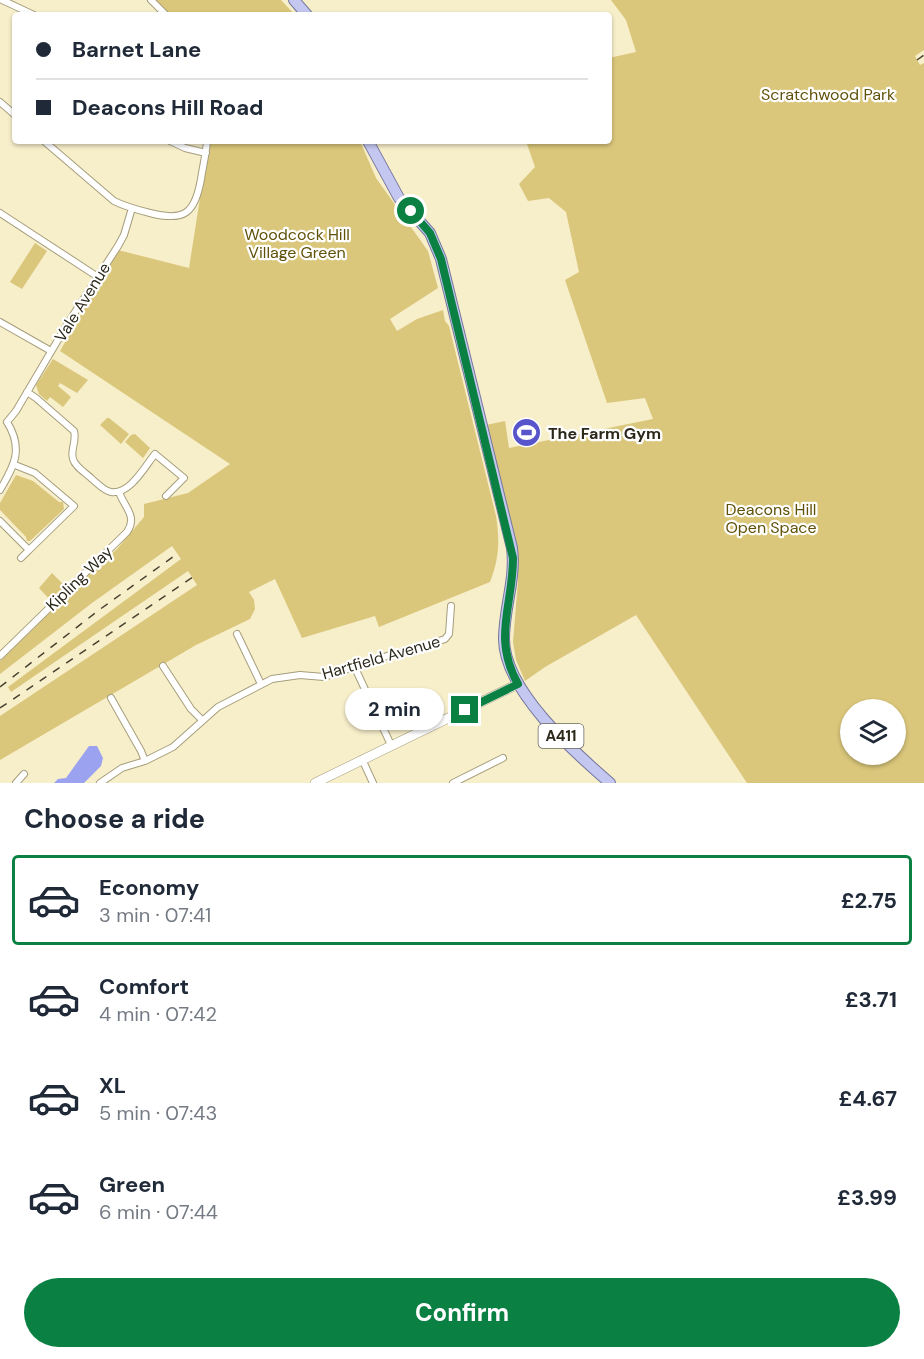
<!DOCTYPE html>
<meta charset="utf-8">
<style>
:root{--surface:#fff;--page:#f2f2f3;--text:#1f2937;--muted:#747a83;--line:#e0e1e3;--accent:#0b8043}
body{margin:0;font-family:"DM Sans",sans-serif;background:var(--page);color:var(--text);height:100vh;display:flex;flex-direction:column;font-size:22px;white-space:nowrap}
*{box-sizing:border-box;margin:0}
p{font-size:20px;color:var(--muted)}
.icon{flex:none;width:33px;height:33px;fill:none;stroke:currentColor;stroke-width:2;stroke-linecap:round;stroke-linejoin:round}
.map{position:relative;height:783px;overflow:hidden}
.sheet{display:flex;flex-direction:column;background:var(--surface);flex:1}
.sheet>*{flex:none}
.banner{position:absolute;left:12px;top:12px;width:600px;height:132px;border-radius:6px;box-shadow:0 2px 4px #0004;display:grid;align-content:center;height:132px;padding:0 24px;background:var(--surface)}
.buttons{position:absolute;left:840px;top:699px;display:grid;gap:12px}
.buttons a{display:grid;place-items:center;width:66px;height:66px;border-radius:50%;background:var(--surface);box-shadow:0 2px 4px #0004;font-size:30px}
.end{position:absolute;width:27px;height:27px;margin:-14px;border:8px solid #0b8043;background:#fff;box-shadow:0 0 0 3px #fff}
.from{border-radius:50%}
.bubble{position:absolute;height:42px;border-radius:21px;background:var(--surface);box-shadow:0 2px 4px #0004;font-size:20px;font-weight:700;line-height:42px;text-align:center}
.banner b{display:flex;align-items:center;gap:21px;height:57px;font-size:22px}
.banner b+b{border-top:2px solid var(--line)}
.banner i{width:15px;height:15px;background:var(--text)}
ul{padding:0;list-style:none}
li{display:flex;align-items:center;gap:18px;height:90px;margin:0 12px 9px;padding:0 12px;border:3px solid transparent;border-radius:6px}
li div{flex:1}
li b{display:block;font-size:22px}
li em{font-style:normal;font-weight:700}
li.selected{border-color:var(--accent)}
li>.icon{width:54px;height:54px;stroke-width:1.5}
h2{padding:0 24px;font-size:27px;line-height:72px}
.cta{display:flex;gap:12px;margin-top:auto;padding:12px 24px}
.cta a{flex:1;height:69px;border-radius:36px;background:var(--accent);color:#fff;font-size:24px;font-weight:700;line-height:69px;text-align:center}
.map>svg:first-child{display:block}
.green{fill:#dac77b;fill-rule:evenodd}
.water{fill:#9ba2f0}
.lines{fill:none;stroke-linecap:round;stroke-linejoin:round}
.street-casing{stroke:#a69e7c;stroke-width:8}
.secondary-casing{stroke:#a69e7c;stroke-width:10}
.primary-casing{stroke:#75779d;stroke-width:12}
.street{stroke:#fff;stroke-width:6}
.secondary{stroke:#fff;stroke-width:9}
.primary{stroke:#c4c7ef;stroke-width:10}
.rail{stroke:#474231;stroke-width:1.5;stroke-dasharray:8 8;stroke-linecap:butt}
.route{stroke:#0b8043;stroke-width:8}
.labels{text-anchor:middle;stroke-width:4.5;stroke-linejoin:round;paint-order:stroke}
.shield{fill:#fff;stroke:#6b685f;stroke-width:1.5}
.shield-label{font-size:15px;font-weight:bold;fill:#2c281a}
.park-label{font-size:16px;fill:#605109;stroke:#fff}
.street-label{font-size:16px;fill:#2c281a;stroke:#fff}
.poi-label{font-size:16px;font-weight:bold;fill:#2c281a;stroke:#fff;text-anchor:start}
</style>
<div class="map">
<svg width="924" height="783" viewBox="0 0 924 783">
<rect width="100%" height="100%" fill="#f7eeca"/>
<path class="green" d="M 155,0 L 281,0 L 295,15 L 169,15 Z
M 611,0 L 924,0 L 924,50 L 915,56 L 920,65 L 924,63 L 924,783 L 747,783 L 636,615 L 545,667 L 525,681 L 516,660 L 513,642 L 518,581 L 517,551 L 486,425 L 505,421 L 509,448 L 653,419 L 645,398 L 607,403 L 565,280 L 579,272 L 566,212 L 549,198 L 528,201 L 519,184 L 535,167 L 526,141 L 609,141 L 609,58 L 636,52 L 626,20 ZM 850,710 L 896,710 L 896,754 L 850,754 Z
M 209,141 L 360,141 L 376,178 L 428,251 L 438,288 L 390,319 L 397,331 L 417,319 L 443,310 L 445,321 L 449,326 L 496,516 C 500,541 499,559 490,582 L 379,627 L 375,616 L 302,638 L 275,579 L 249,592 L 254,600 L 255,609 L 250,619 L 196,645 L 0,760 L 0,716 L 197,585 L 188,571 L 11,692 L 8,687 L 181,559 L 172,546 L 92,603 L 0,674 L 0,661 L 71,590 L 117,549 L 144,517 L 144,504 L 188,493 L 230,464 L 60,351 L 118,250 L 189,268 Z
M 35,243 L 47,251 L 22,289 L 10,282 Z
M 53,359 L 88,380 L 77,393 L 60,383 L 58,386 L 71,397 L 63,407 L 50,397 L 47,401 L 39,394 L 36,385 Z
M 107,418 L 109,418 L 129,434 L 121,444 L 100,425 Z
M 135,434 L 150,448 L 143,458 L 125,442 L 131,435 Z
M 16,475 L 33,481 L 59,502 L 63,502 L 64,509 L 30,541 L 27,541 L 26,537 L 0,510 L 0,503 Z
M 52,573 L 66,587 L 51,601 L 39,588 Z"/>
<path class="water" d="M 89,746 L 97,746 L 103,758 L 101,766 L 84,783 L 54,783 L 58,779 L 66,778 Z"/>
<g class="lines">
<defs>
<path id="street" d="M 2,0 L 34,15
M 151,0 L 166,15
M 0,102 L 15,115
M 44,141 L 114,201 C 126,207 138,210 150,213 C 185,222 195,213 201,179 C 203,166 206,154 207,141
M 170,141 L 185,148 L 206,153
M 0,213 L 98,277
M 0,322 L 51,351
M 27,392 L 36,398 L 74,431 C 77,441 70,450 73,459 C 75,467 86,473 92,479 C 97,483 104,491 111,492 C 130,495 145,466 155,454 L 184,478 L 166,496
M 7,422 L 16,411 L 68,323 L 118,246 L 124,235 L 132,208
M 0,490 C 14,466 24,449 7,422
M 0,521 L 29,550 L 74,506 L 35,473 L 15,465
M 21,558 L 29,550
M 237,634 L 261,684
M 0,656 L 127,532 C 138,516 124,507 119,492
M 163,666 L 191,709 L 202,720
M 355,668 L 391,745
M 111,698 L 141,751 L 145,761
M 362,759 L 373,783
M 16,783 L 24,774
M 100,783 L 122,768 L 145,761 L 173,747 L 218,707 L 272,679 L 300,675 L 324,677 L 393,654 L 406,652 L 445,639 L 449,634 L 451,606
M 453,783 L 503,758"/>
<path id="secondary" d="M 315,783 L 518,684"/>
<path id="primary" d="M 294,0 L 307,15
M 368,141 L 399,198 L 430,233 L 441,259 L 512,548 C 516,579 504,608 504,639 C 504,690 574,752 610,783"/>
</defs>
<use href="#street" class="street-casing"/>
<use href="#secondary" class="secondary-casing"/>
<use href="#primary" class="primary-casing"/>
<use href="#street" class="street"/>
<use href="#secondary" class="secondary"/>
<use href="#primary" class="primary"/>
<path class="rail" d="M 917,60 L 924,55
M 0,687 L 99,610 L 177,554
M 0,708 L 193,577"/>
</g>
<g class="lines">
<path class="route" d="M 411,211 L 430,233 L 441,259 L 513,558 C 513,606 492,638 518,684 L 465,710"/>
</g>
<defs>
<symbol id="stadium-disc" viewBox="-11 -11 22 22"><circle r="9.5" fill="#5855cc" stroke="#fff"/><path d="M0-5a6.5 5 0 1 0 0 10a6.5 5 0 1 0 0-10ZM-3.5-1.8h7v3.6h-7Z" fill="#fff"/></symbol>
</defs>
<g fill-rule="evenodd">
<use href="#stadium-disc" x="510" y="416" width="33" height="33"/>
</g>
<g class="labels">
<rect class="shield" x="538.5" y="724" width="45" height="24" rx="4.5"/>
<g class="shield-label">
<text x="561" y="741">A411</text>
</g>
<g class="park-label">
<text x="828" y="100">Scratchwood Park</text>
<text x="297" y="240">Woodcock Hill<tspan x="297" dy="18">Village Green</tspan></text>
<text x="771" y="515">Deacons Hill<tspan x="771" dy="18">Open Space</tspan></text>
</g>
<g class="street-label">
<text transform="translate(82 302) rotate(-58)" y="6">Vale Avenue</text>
<text transform="translate(79 578) rotate(-44)" y="6">Kipling Way</text>
<text transform="translate(381 657) rotate(-16)" y="6">Hartfield Avenue</text>
</g>
<g class="poi-label">
<text x="548" y="439">The Farm Gym</text>
</g>
</g>
</svg>
<div class="buttons">
<a><svg class="icon" aria-label="layers" viewBox="0 0 24 24"><path d="M12 4l9 5-9 5-9-5zM3 14l9 5 9-5"/></svg></a>
</div>
<i class="end from" style="left:411px;top:211px"></i>
<i class="end" style="left:465px;top:710px"></i>
<div class="bubble" style="left:345px;top:688px;width:99px">2 min</div>
<div class="banner">
<b><i class="from"></i>Barnet Lane</b>
<b><i></i>Deacons Hill Road</b>
</div>
</div>
<section class="sheet">
<h2>Choose a ride</h2>
<ul>
<li class="selected"><svg class="icon" aria-label="car" viewBox="0 0 24 24"><path d="M5 17H2v-5l4-1 3-4h7l3 4 3 1v5h-3M9 17h6M6 11h13"/><circle cx="7" cy="17" r="2"/><circle cx="17" cy="17" r="2"/></svg><div><b>Economy</b><p>3 min · 07:41</p></div><em>£2.75</em></li>
<li><svg class="icon" aria-label="car" viewBox="0 0 24 24"><path d="M5 17H2v-5l4-1 3-4h7l3 4 3 1v5h-3M9 17h6M6 11h13"/><circle cx="7" cy="17" r="2"/><circle cx="17" cy="17" r="2"/></svg><div><b>Comfort</b><p>4 min · 07:42</p></div><em>£3.71</em></li>
<li><svg class="icon" aria-label="car" viewBox="0 0 24 24"><path d="M5 17H2v-5l4-1 3-4h7l3 4 3 1v5h-3M9 17h6M6 11h13"/><circle cx="7" cy="17" r="2"/><circle cx="17" cy="17" r="2"/></svg><div><b>XL</b><p>5 min · 07:43</p></div><em>£4.67</em></li>
<li><svg class="icon" aria-label="car" viewBox="0 0 24 24"><path d="M5 17H2v-5l4-1 3-4h7l3 4 3 1v5h-3M9 17h6M6 11h13"/><circle cx="7" cy="17" r="2"/><circle cx="17" cy="17" r="2"/></svg><div><b>Green</b><p>6 min · 07:44</p></div><em>£3.99</em></li>
</ul>
<div class="cta"><a>Confirm</a></div>
</section>
